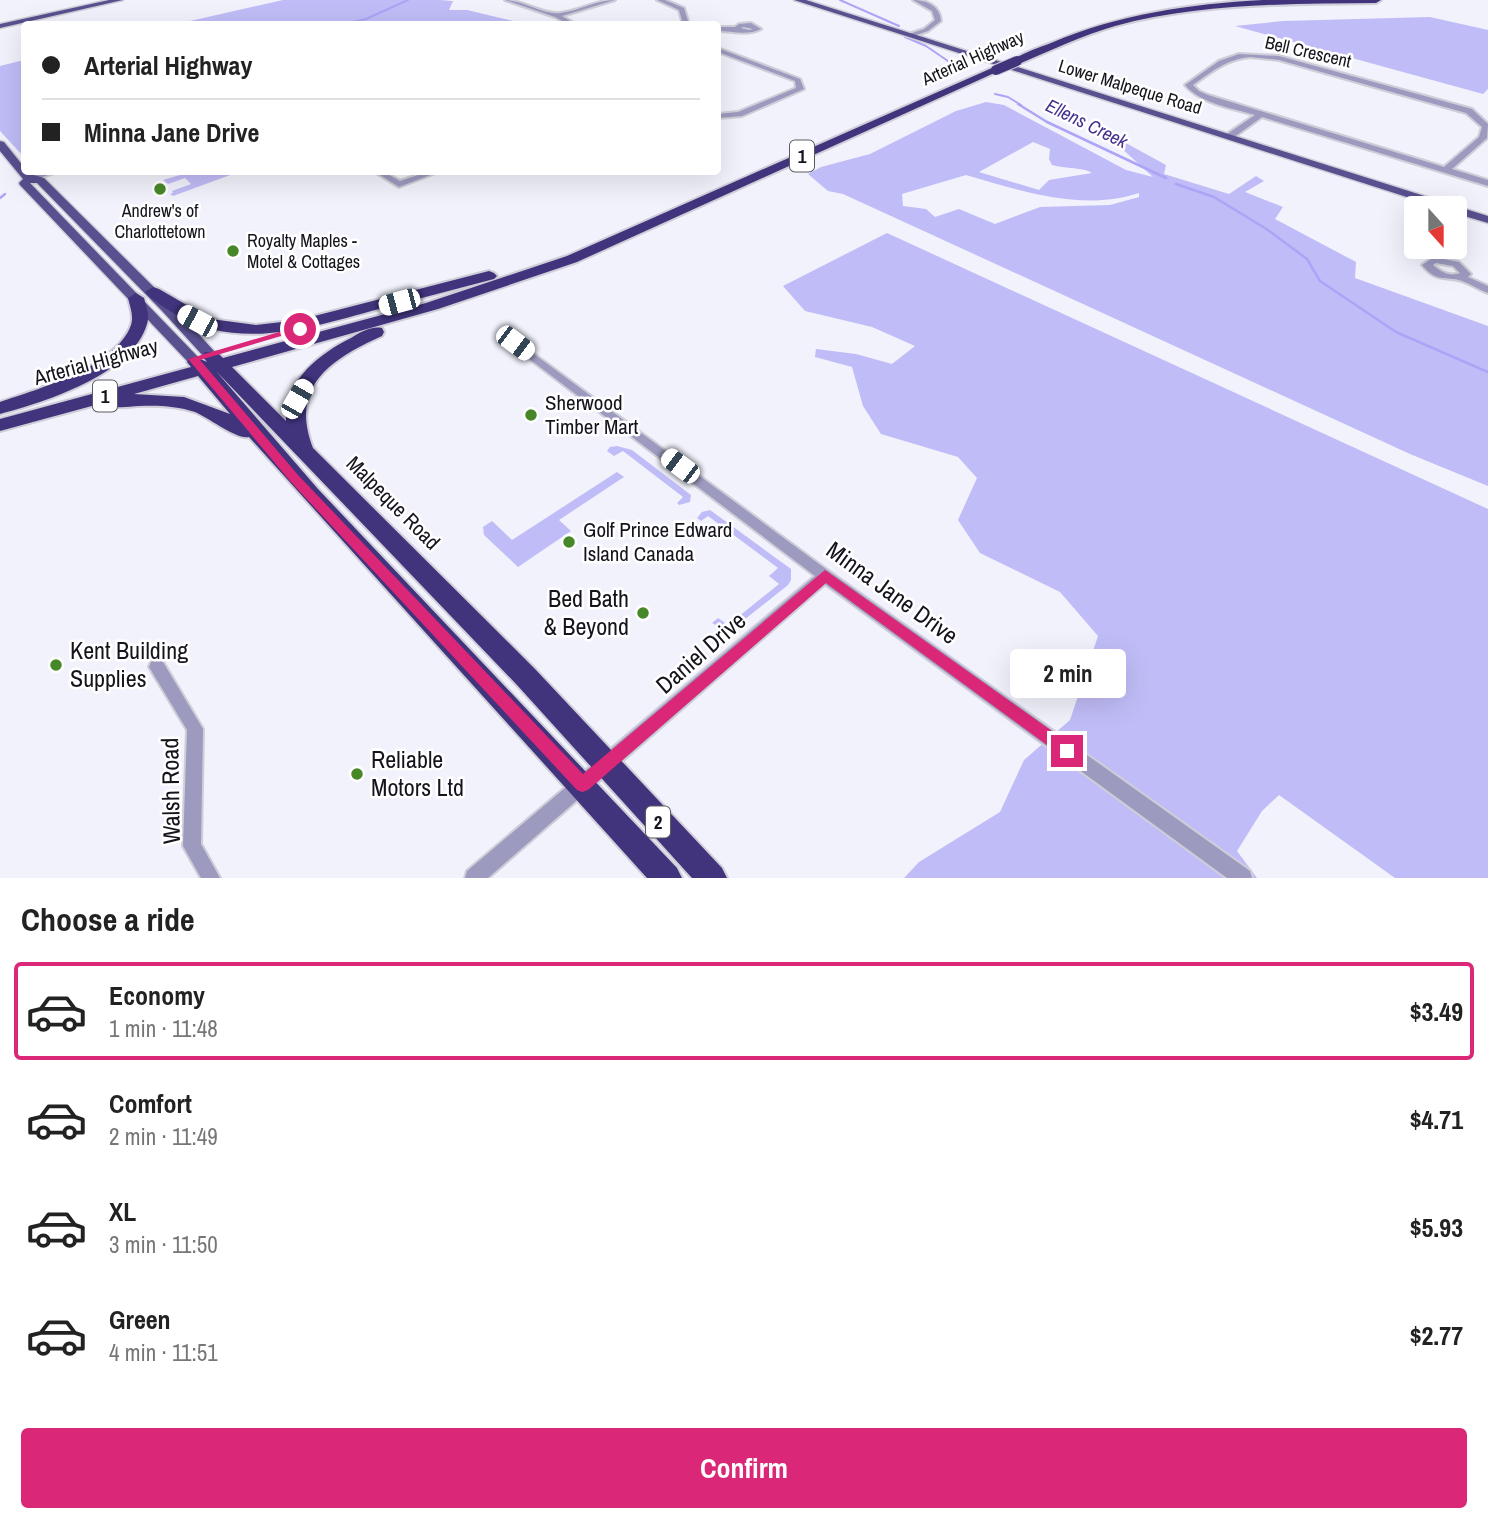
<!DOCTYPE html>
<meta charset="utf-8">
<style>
:root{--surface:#fff;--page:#f6f6f6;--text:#222;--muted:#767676;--line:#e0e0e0;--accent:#db2777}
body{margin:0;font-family:"Archivo Narrow",sans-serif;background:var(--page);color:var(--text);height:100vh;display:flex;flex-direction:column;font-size:26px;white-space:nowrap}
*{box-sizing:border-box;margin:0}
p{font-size:23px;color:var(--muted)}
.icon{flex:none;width:38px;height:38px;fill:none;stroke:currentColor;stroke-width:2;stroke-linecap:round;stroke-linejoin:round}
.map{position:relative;height:878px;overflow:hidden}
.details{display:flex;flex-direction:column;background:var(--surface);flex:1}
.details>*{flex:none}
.top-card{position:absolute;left:21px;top:21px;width:700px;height:154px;border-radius:7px;box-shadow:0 7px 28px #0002;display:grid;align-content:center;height:154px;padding:0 21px;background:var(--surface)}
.needle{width:46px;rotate:159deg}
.controls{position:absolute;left:1404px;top:196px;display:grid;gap:14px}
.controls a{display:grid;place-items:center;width:63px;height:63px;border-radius:7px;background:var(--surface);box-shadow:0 7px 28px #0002;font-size:35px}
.end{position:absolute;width:32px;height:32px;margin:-16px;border:9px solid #db2777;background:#fff;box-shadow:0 0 0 4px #fff}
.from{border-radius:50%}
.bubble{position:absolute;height:49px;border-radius:7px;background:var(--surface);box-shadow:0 7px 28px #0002;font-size:23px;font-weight:800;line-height:49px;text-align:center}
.car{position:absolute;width:21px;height:42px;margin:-21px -10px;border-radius:9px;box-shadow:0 0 5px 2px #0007;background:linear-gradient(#fff 24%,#345 0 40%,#fff 0 76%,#345 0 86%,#fff 0)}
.top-card b{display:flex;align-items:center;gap:24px;height:66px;font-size:26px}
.top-card b+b{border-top:2px solid var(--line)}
.top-card i{width:18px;height:18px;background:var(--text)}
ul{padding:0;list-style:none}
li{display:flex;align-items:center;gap:21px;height:98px;margin:0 14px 10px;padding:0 7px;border:4px solid transparent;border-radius:7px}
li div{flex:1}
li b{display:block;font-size:26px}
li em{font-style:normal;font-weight:800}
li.selected{border-color:var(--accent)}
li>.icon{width:63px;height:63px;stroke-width:1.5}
h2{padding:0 21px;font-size:32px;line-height:84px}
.button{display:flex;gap:14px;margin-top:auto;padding:14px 21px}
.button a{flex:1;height:80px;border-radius:7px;background:var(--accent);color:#fff;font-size:28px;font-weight:800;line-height:80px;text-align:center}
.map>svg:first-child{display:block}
.green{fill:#c0bcf7;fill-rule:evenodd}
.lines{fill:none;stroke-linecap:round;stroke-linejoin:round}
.stream-far1{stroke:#aca4f7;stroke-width:2}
.stream{stroke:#aca4f7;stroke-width:2.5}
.minor-casing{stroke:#cfced8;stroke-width:4}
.major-casing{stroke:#cfced8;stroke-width:3}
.highway-casing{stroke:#cfced8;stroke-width:4}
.minor{fill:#9c9abf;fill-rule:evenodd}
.major{fill:#58508f;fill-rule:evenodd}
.highway{fill:#41347d;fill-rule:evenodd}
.highway-bridge-casing{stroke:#cfced8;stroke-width:12;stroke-linecap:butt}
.highway-bridge{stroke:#41347d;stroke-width:10}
.route{fill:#db2777}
.poi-dot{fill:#468728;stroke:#fff;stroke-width:2.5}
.labels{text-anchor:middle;stroke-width:5;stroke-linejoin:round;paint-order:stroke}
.far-street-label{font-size:18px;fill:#15141d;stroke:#fff}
.far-poi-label{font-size:18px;fill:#15141d;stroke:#fff}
.far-water-label{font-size:19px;font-style:italic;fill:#45308f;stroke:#fff}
.shield{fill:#fff;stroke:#5b5a61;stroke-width:2}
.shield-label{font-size:19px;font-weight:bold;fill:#15141d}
.street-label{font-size:21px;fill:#15141d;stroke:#fff}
.poi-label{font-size:21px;fill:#15141d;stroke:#fff;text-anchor:start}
.near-street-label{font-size:24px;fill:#15141d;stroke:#fff}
.near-poi-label{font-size:24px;fill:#15141d;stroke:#fff;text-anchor:start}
</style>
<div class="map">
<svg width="1488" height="878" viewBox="0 0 1488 878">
<rect width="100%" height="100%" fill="#f2f2fc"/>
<path class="green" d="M 283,0 L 440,0 L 453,1 L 449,10 L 467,10 L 521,23 L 177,24 Z
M 1430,17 L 1488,30 L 1488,89 L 1483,94 L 1235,26 L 1283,21 Z
M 24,60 L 24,157 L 0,131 L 0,66 Z
M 986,102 L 1004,105 L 1126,170 L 1153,177 L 1119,146 L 1124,142 L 1166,165 L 1164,174 L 1229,194 L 1256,176 L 1264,181 L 1245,192 L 1283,207 L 1275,219 L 1356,262 L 1355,278 L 1488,326 L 1488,486 L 1410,454 L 843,194 L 828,191 L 808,174 L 821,167 L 870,154 L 956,111 ZM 1033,142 L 1050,149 L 1049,159 L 1052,165 C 1065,169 1083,167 1092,173 L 1049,180 L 1039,190 L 979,172 ZM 966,175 C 1021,191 1082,212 1139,193 L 1139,197 L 1110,205 L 1040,207 L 995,224 L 959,209 L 935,217 L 926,209 L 903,206 L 902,194 Z
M 190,172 L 230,172 L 233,174 L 173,196 L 170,194 L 173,193 L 172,191 L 191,184 L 185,178 L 168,184 L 163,180 Z
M 887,233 L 1488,509 L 1488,878 L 1395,878 L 1279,795 L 1262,811 L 1237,851 L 1257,878 L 904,878 L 919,862 L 1000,812 L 1024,760 L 1070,720 L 1098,636 L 1060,592 L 980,553 L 958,520 L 977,478 L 958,457 L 881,434 L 863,406 L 852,367 L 815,357 L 816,349 L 856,354 L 892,364 L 915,346 L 872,327 L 805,311 L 783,286 Z
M 617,446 L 632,450 L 691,495 L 690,502 L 679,505 L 677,503 L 683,497 L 623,451 L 614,456 L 607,451 L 610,447 Z
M 617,472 L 624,477 L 559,520 L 571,531 L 518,567 L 484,535 L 483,527 L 492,521 L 512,540 Z
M 710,510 L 791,569 L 791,580 L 788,585 L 729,632 L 712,623 L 718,618 L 728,625 L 779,584 L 769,576 L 778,568 L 708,516 L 701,521 L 697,518 L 702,512 Z"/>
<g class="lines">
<path class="stream-far1" d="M 840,0 L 899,26
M 343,24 L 366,19 L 408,0
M 905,37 L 926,46 L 948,61
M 995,94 L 1008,97 L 1021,105"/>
<path class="stream" d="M 1018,104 L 1047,122 L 1166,178
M 1176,184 L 1214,197 L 1268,230 L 1307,259 L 1320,281 L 1396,332 L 1488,372
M 0,198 L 5,194"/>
<defs>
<path id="minor" d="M 505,0 C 523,0 544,15 560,13 C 579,11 596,0 615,0 L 562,16 L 575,24 L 568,24 L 555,17 Z
M 657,0 L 665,0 L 684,8 L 689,24 L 683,24 L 679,10 Z
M 913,0 C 927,0 940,6 941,21 L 928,31 L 911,37 L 909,34 L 924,29 L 935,20 L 932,11 Z
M 751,23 L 761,29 C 748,36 732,31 718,31 L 718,27 L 735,27 L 739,24 ZM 743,27 L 753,29 L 749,30 L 741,28 Z
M 718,48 L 800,79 L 804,89 L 742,116 L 718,118 L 718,114 L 738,112 L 796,88 L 795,81 L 718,52 Z
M 1239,54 L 1279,56 L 1472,109 L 1488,124 L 1487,138 L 1452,169 L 1488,180 L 1488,186 L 1262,117 L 1233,138 L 1227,138 L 1227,134 L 1255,115 C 1232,108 1201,104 1185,85 L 1219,61 ZM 1250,57 L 1279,60 L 1466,113 L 1482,127 L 1479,137 L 1444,167 L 1208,95 L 1199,91 L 1193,85 C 1211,72 1227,59 1250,57 Z
M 45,172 L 56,172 L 29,182 L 25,179 Z
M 375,172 L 384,172 L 400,181 L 427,172 L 438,172 L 399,187 Z
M 1434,257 L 1459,262 L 1471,274 L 1468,277 L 1488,286 L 1488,293 C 1479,290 1471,284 1462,281 C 1445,275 1438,284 1422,265 ZM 1436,263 L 1453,266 L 1460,273 C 1449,277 1441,272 1433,265 Z
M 515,340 L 830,572 L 1250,871 L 1252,878 L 1227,878 L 825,584 L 488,878 L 465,878 L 467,871 L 815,576 L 511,345 L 510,343 L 511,341 Z
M 157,660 L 163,662 L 203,729 L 201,844 L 220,878 L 201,878 L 183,846 L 187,730 L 149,667 L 151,662 Z"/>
<path id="major" d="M 109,0 L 123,0 L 0,28 L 0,24 Z
M 794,0 L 806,0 L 1456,206 L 1488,216 L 1488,223 L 1454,213 L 1454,208 L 1441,208 Z
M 0,141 L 4,142 L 24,167 L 24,172 L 44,178 L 173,306 L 214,351 L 216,354 L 214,357 L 204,357 L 163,312 L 37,183 L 30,183 L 200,359 L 198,362 L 188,362 L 20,185 L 19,183 L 23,179 L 0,151 Z"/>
<path id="highway" d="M 1263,0 L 1381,0 L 1376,3 C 1289,4 1200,3 1115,26 C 1083,35 1052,50 1021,63 L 1012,61 C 1022,53 1038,48 1051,43 C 1119,14 1190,4 1263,0 Z
M 992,68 L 1001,70 L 577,262 L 438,309 L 232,367 L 286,421 C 284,381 319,354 351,338 C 361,332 371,326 382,328 L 384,332 L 382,336 C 331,359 289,386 313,448 L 535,669 L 722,868 L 727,878 L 692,878 L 517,685 L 216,371 L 318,489 L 677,868 L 682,878 L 647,878 L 249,437 C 237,440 209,418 195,412 C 177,406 158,405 139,406 C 130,406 121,409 111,406 L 110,401 L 0,431 L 0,419 L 191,367 L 187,362 L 190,358 L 196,357 L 207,362 L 202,356 L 205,352 L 217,352 L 223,358 L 426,303 L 567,256 ZM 198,376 L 230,414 L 184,397 L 134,394 Z
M 489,271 L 494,273 L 497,276 L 494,279 C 456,289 418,299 379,309 C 312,327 240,352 175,314 C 165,308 153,301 145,292 L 153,287 L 159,289 L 211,319 L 256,325 L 299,320 Z
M 136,293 L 144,298 C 146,306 150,316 147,324 C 133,374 45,402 0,414 L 0,402 C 38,389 116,367 131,325 C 134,316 130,307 128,298 Z"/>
</defs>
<use href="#minor" class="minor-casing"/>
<use href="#major" class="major-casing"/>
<use href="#highway" class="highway-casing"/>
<use href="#minor" class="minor"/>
<use href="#major" class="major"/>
<use href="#highway" class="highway"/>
<defs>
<path id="highway-bridge" d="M 996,70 L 1017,61"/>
</defs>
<use href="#highway-bridge" class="highway-bridge-casing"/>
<use href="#highway-bridge" class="highway-bridge"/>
</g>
<path class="route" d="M 296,327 L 305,329 L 200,360 L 298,475 L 583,774 L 825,570 L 1073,746 L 1075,751 L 1073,756 L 1067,758 L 1062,756 L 826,583 L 588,790 L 582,792 L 577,790 L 290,481 L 188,359 Z"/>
<g class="poi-dot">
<circle cx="160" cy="189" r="7"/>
<circle cx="233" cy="251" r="7"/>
<circle cx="531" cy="415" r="7"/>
<circle cx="569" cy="542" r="7"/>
<circle cx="643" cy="613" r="7"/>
<circle cx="56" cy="665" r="7"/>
<circle cx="357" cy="774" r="7"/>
</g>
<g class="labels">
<g class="far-street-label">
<text transform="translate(1308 52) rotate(13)" y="6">Bell Crescent</text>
<text transform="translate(973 58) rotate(-24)" y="6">Arterial Highway</text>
<text transform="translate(1130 87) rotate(17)" y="6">Lower Malpeque Road</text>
</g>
<g class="far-poi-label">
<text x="160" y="217">Andrew's of<tspan x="160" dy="21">Charlottetown</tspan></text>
<text x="247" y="247" text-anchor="start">Royalty Maples -<tspan x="247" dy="21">Motel &amp; Cottages</tspan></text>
</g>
<g class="far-water-label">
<text transform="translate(1087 123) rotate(26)" y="7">Ellens Creek</text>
</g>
<g class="shield">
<rect x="790" y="140.5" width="24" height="31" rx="5"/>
<rect x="93" y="380.5" width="24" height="31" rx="5"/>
<rect x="646" y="806.5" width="24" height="31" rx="5"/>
</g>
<g class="shield-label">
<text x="802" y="163">1</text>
<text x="105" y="403">1</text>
<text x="658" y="829">2</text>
</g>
<g class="street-label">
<text transform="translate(96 362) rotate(-15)" y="7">Arterial Highway</text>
<text transform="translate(393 503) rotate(45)" y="7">Malpeque Road</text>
</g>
<g class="poi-label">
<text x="545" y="410">Sherwood<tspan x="545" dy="24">Timber Mart</tspan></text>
<text x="583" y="537">Golf Prince Edward<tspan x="583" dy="24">Island Canada</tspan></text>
</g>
<g class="near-street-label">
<text transform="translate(892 593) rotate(36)" y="8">Minna Jane Drive</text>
<text transform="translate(701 653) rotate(-41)" y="8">Daniel Drive</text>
<text transform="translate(171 791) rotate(-91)" y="8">Walsh Road</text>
</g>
<g class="near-poi-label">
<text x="629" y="607" text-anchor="end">Bed Bath<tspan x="629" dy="28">&amp; Beyond</tspan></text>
<text x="70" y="659">Kent Building<tspan x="70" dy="28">Supplies</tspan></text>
<text x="371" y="768">Reliable<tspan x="371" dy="28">Motors Ltd</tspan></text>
</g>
</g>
</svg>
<div class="controls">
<a><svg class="needle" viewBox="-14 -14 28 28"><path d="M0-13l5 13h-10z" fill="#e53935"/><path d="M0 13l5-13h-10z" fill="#767676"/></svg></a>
</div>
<i class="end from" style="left:300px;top:329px"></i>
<i class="end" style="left:1067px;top:751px"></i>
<div class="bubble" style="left:1010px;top:649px;width:116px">2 min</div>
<i class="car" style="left:399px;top:302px;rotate:255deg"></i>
<i class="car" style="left:197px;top:321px;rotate:298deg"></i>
<i class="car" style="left:515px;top:343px;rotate:127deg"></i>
<i class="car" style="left:297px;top:399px;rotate:30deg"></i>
<i class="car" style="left:680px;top:466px;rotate:307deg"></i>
<div class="top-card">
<b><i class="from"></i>Arterial Highway</b>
<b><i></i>Minna Jane Drive</b>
</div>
</div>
<section class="details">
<h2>Choose a ride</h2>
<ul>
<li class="selected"><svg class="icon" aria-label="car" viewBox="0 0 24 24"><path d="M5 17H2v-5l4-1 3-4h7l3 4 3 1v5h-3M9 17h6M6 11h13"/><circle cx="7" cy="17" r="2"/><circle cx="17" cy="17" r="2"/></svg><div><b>Economy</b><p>1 min · 11:48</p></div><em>$3.49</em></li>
<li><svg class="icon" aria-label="car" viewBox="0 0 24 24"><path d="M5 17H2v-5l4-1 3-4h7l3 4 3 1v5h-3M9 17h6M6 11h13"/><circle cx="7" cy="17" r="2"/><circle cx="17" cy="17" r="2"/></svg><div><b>Comfort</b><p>2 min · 11:49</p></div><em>$4.71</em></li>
<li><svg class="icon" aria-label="car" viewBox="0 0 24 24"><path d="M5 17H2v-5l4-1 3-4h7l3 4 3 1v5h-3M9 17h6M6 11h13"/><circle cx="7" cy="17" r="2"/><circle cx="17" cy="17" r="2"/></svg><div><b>XL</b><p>3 min · 11:50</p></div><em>$5.93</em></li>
<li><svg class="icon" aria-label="car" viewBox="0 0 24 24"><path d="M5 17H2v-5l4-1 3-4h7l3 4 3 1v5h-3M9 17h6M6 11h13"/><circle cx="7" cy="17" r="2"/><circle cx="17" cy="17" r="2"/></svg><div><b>Green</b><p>4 min · 11:51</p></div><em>$2.77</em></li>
</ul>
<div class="button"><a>Confirm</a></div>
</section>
